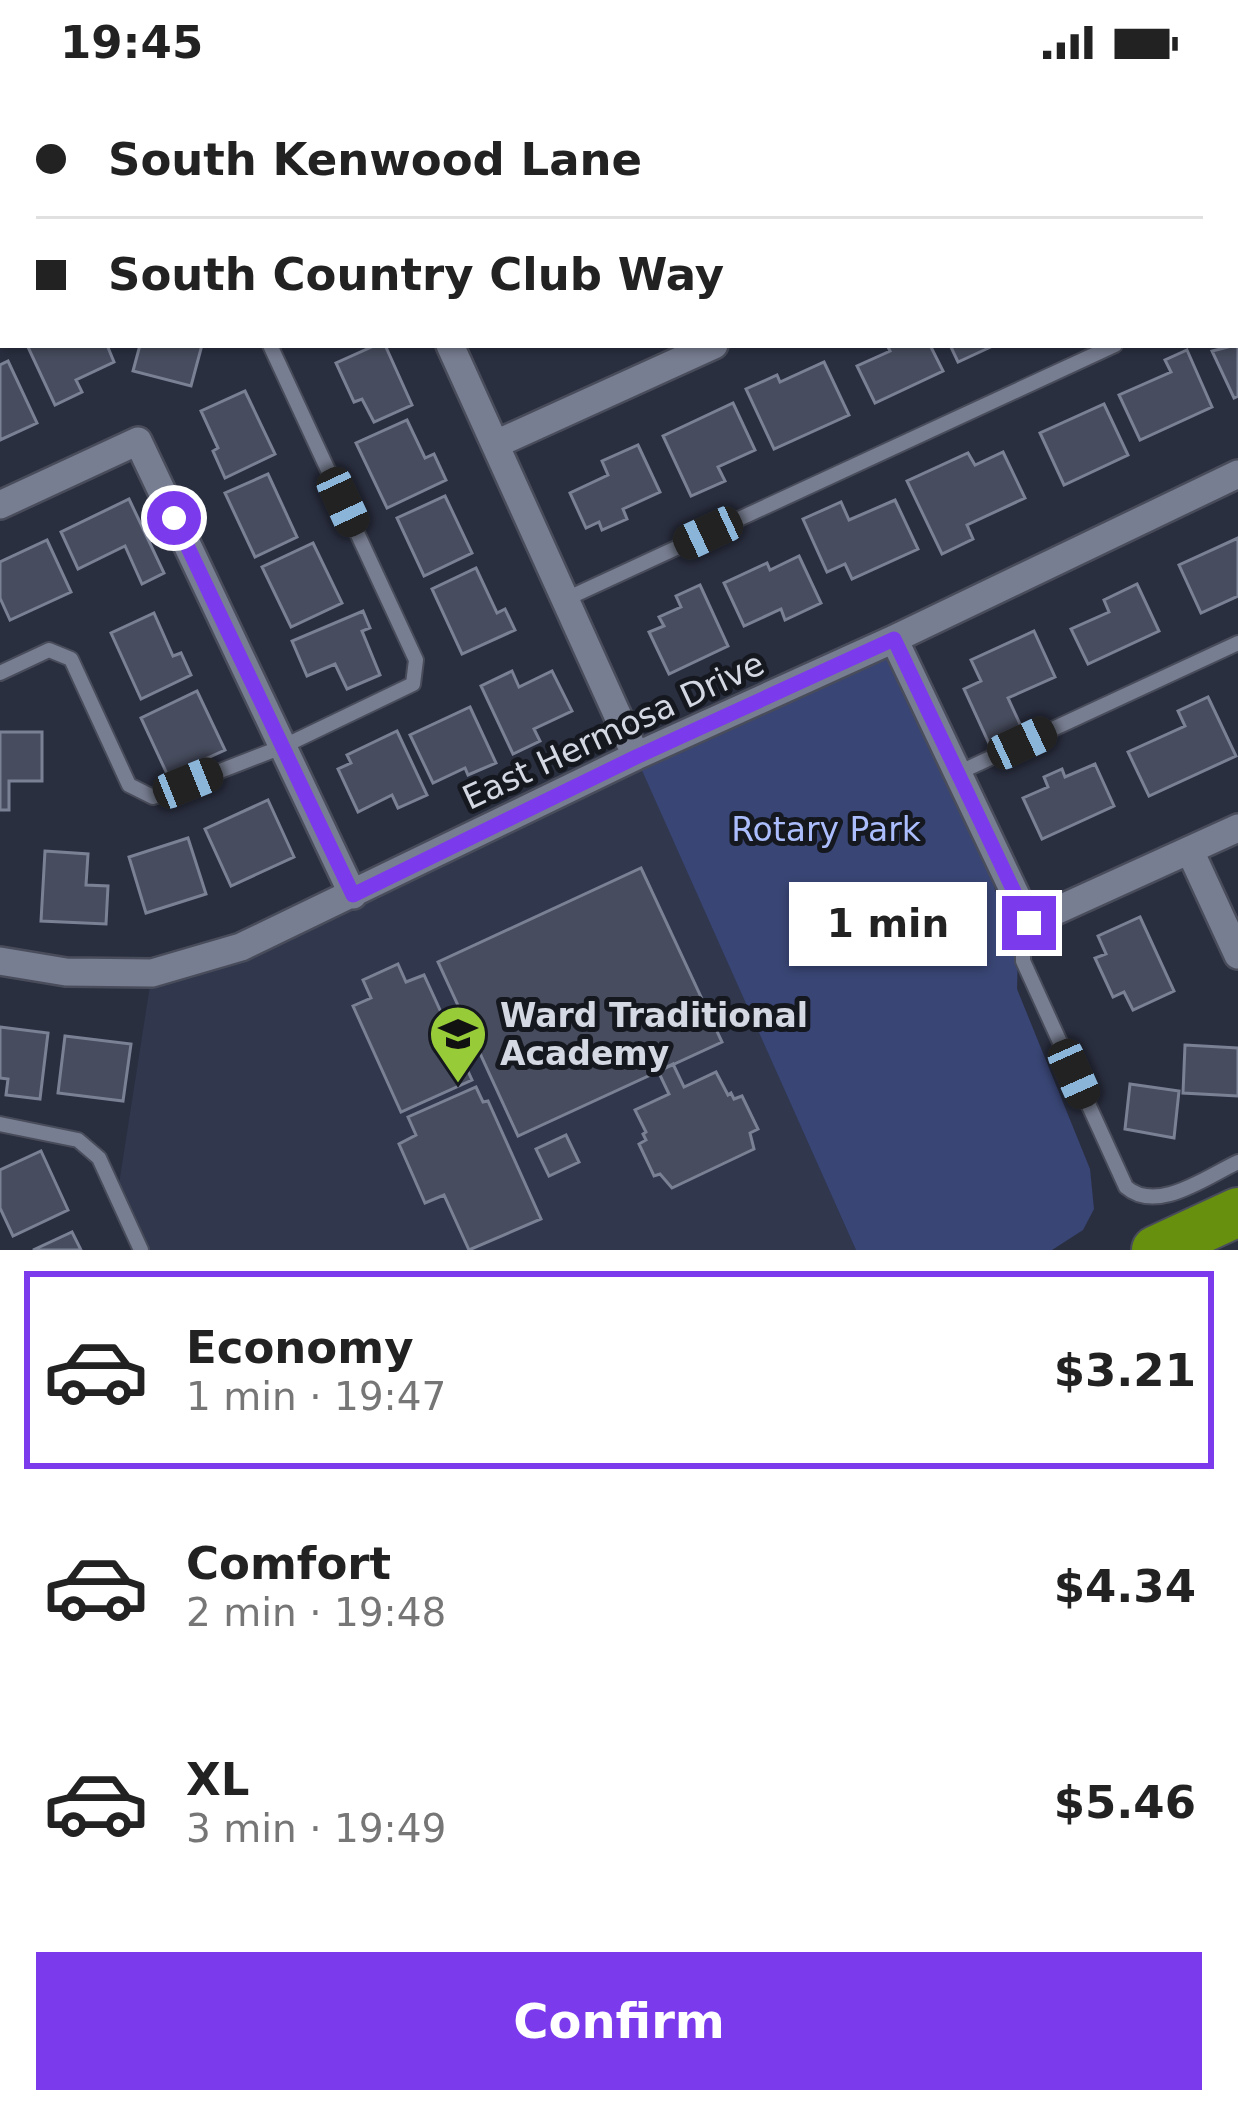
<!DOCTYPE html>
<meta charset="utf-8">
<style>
:root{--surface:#fff;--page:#f6f6f6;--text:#222;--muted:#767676;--line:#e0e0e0;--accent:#7c3aed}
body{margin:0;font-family:"DejaVu Sans",sans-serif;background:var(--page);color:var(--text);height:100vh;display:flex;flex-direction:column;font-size:45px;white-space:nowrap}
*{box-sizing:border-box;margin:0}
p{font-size:39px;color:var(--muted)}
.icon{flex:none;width:66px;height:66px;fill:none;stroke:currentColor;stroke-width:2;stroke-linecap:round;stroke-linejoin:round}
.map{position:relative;height:1166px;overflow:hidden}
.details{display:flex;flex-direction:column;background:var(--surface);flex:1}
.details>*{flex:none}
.banner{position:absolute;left:0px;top:0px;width:1239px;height:264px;box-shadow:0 3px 9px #0004;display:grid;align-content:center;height:264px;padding:0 36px;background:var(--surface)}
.end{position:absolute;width:54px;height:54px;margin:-27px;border:15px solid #7c3aed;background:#fff;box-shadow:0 0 0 6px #fff}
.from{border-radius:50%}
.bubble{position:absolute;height:84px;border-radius:0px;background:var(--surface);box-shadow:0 3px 9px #0004;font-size:39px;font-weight:600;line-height:84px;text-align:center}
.car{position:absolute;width:36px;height:72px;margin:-36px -18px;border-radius:15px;box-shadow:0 0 9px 3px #0007;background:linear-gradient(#222 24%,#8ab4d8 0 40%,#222 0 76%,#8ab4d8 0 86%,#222 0)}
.banner b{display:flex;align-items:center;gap:42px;height:114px;font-size:45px}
.banner b+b{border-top:3px solid var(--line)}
.banner i{width:30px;height:30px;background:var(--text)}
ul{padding:21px 0 0;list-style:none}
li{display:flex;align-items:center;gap:36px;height:198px;margin:0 24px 18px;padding:0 12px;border:6px solid transparent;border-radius:0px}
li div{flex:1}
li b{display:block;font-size:45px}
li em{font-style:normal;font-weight:600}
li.on{border-color:var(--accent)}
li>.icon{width:108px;height:108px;stroke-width:1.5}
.cta{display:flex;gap:24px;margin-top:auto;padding:24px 36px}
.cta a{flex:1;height:138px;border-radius:0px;background:var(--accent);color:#fff;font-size:48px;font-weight:600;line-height:138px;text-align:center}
.status{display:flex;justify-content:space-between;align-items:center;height:84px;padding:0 60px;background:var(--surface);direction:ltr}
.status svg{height:33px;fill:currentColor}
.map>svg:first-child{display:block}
.built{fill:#31384e}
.green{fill:#394574}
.building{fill:#474c5e;stroke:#7b8195;stroke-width:3}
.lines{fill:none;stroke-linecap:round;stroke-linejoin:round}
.lane-casing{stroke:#494d5b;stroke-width:18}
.street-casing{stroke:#494d5b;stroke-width:32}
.highway-casing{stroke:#494d5b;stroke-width:52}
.lane{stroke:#787e91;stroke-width:14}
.street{stroke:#787e91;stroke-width:27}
.highway{stroke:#67900e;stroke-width:48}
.route{stroke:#7c3aed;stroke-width:15}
.labels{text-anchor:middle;stroke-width:10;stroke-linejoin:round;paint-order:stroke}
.street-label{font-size:33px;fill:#d4d8e2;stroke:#15181f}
.park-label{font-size:33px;fill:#abbdfc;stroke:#15181f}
.poi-label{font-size:33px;font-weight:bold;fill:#d4d8e2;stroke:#15181f;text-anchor:start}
</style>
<div class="status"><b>19:45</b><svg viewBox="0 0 49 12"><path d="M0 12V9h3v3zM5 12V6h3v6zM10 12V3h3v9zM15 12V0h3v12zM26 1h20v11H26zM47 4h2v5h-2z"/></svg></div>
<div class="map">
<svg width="1238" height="1166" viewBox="0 0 1238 1166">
<rect width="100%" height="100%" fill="#2a2f40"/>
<path class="built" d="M 636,672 L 856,1166 L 141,1166 L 117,1113 L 152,889 Z"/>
<path class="green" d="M 894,555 L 958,689 L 1005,837 L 1029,850 L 1018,868 L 1017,905 L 1090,1085 L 1094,1125 L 1083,1146 L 1052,1166 L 856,1166 L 636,673 Z"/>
<path class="building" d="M 1238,255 L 1238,312 L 1234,314 L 1212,267 L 1236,261 Z
M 27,261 L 107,261 L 114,278 L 76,296 L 82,308 L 55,321 Z
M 140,261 L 202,261 L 191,302 L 133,287 Z
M 376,261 L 385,261 L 412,321 L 374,338 L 362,315 L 354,318 L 336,279 Z
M 887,261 L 930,261 L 943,287 L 875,319 L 857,282 L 890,267 Z
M 950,261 L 995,261 L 958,278 Z
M 1187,266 L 1212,323 L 1140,356 L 1119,311 L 1171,288 L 1165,276 Z
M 8,277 L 37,339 L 0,356 L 0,281 Z
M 824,278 L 849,331 L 774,365 L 746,305 L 777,291 L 780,298 Z
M 245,307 L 275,370 L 225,394 L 213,367 L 218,364 L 201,327 Z
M 733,319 L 755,366 L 718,383 L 725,397 L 691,412 L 663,352 Z
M 1104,320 L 1128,371 L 1064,401 L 1040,349 Z
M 407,336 L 425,374 L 434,370 L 446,396 L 387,424 L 356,359 Z
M 638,361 L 660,408 L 623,425 L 627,435 L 602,446 L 599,438 L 586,444 L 570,409 L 608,391 L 602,377 Z
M 1003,368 L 1025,414 L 967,441 L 973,455 L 942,470 L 907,397 L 968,369 L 975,381 Z
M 268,390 L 297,453 L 255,473 L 225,409 Z
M 445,412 L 472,469 L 424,492 L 397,434 Z
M 129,415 L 164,489 L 142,500 L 125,462 L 78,485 L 61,448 Z
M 895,416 L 918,465 L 852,495 L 845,480 L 827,488 L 803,435 L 841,418 L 849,436 Z
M 1238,454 L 1238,512 L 1201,529 L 1179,481 Z
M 47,456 L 71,508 L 10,536 L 0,514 L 0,478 Z
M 313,459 L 342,519 L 291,543 L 262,483 Z
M 799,472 L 821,519 L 785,536 L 781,525 L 744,542 L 724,499 L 767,479 L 770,486 Z
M 476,484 L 497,529 L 505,525 L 515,546 L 462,570 L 432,505 Z
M 1137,500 L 1159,547 L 1088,580 L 1071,545 L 1109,528 L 1104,516 Z
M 700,501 L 728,562 L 669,590 L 649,548 L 664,542 L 659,533 L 681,523 L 676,512 Z
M 363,527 L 370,544 L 362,547 L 380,591 L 347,605 L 335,580 L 307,592 L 292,557 Z
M 154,529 L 173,572 L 181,569 L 191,591 L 141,615 L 111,549 Z
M 1034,547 L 1055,593 L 1008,614 L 1025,651 L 992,666 L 964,605 L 981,597 L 971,576 Z
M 512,587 L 519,603 L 552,587 L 572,627 L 534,645 L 540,657 L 513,670 L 481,602 Z
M 197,607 L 225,666 L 168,692 L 141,634 Z
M 1208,613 L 1236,672 L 1149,712 L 1128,668 L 1185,642 L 1178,627 Z
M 470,623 L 496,679 L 468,691 L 465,684 L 433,699 L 410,651 Z
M 397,647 L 427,711 L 398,724 L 392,711 L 358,728 L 338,685 L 351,679 L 347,671 Z
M 0,648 L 42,648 L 42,697 L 9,697 L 9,726 L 0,726 Z
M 1095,680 L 1114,722 L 1042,755 L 1023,714 L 1048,703 L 1044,693 L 1062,685 L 1065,693 Z
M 268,716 L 294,773 L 231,802 L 205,745 Z
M 188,754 L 206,810 L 146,829 L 129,773 Z
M 45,767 L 88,770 L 86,801 L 108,802 L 106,840 L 41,837 Z
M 641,784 L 722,958 L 518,1052 L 438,878 Z
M 1140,833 L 1174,907 L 1133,926 L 1124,908 L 1113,913 L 1095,874 L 1106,870 L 1098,852 Z
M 398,880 L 406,898 L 424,891 L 472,996 L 401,1028 L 353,922 L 371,914 L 363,896 Z
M 0,943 L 48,949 L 40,1015 L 6,1011 L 8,995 L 0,994 Z
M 65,952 L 131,960 L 123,1017 L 58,1009 Z
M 1185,961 L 1238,964 L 1238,1012 L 1183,1009 Z
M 673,980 L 684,1003 L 716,988 L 728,1011 L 731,1009 L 734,1015 L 742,1012 L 758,1045 L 750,1049 L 754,1065 L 672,1104 L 660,1090 L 654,1092 L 639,1060 L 646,1056 L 643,1050 L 646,1048 L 635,1026 L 669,1010 L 658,987 Z
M 1130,1000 L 1179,1007 L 1174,1054 L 1125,1045 Z
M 476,1003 L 483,1018 L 488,1017 L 541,1135 L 469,1166 L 444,1111 L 425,1119 L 399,1060 L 416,1051 L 408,1033 Z
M 566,1051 L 579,1078 L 549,1092 L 536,1065 Z
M 41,1067 L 68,1126 L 13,1152 L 0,1124 L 0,1086 Z
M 72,1148 L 81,1166 L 33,1166 Z"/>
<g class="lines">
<defs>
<path id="lane" d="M 149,0 L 150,3
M 867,3 L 874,0
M 1236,205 L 1238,204
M 0,242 L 3,241
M 566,515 L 1115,261
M 0,589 L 49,566 L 71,575 L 129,701 L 153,713 L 282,663 L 413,600 L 416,576 L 270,261
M 958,689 L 1238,559
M 1029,839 L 1023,853 L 1023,877 L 1126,1103 C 1157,1130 1206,1093 1238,1078
M 0,1040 L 78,1056 L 99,1074 L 141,1166"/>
<path id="street" d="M 328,0 L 329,3
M 446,3 L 453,0
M 1236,32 L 1238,31
M 0,35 L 3,35
M 0,95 L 3,93
M 450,261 L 636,672
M 496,360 L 714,261
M 0,421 L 138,357 L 353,811
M 894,555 L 1029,839 L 1238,744
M 1190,767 L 1238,871
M 0,877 L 66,888 L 152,889 L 241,863 L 636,672 L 894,555 L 1238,390"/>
<path id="highway" d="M 1156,1166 L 1238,1128"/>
</defs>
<use href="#lane" class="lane-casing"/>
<use href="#street" class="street-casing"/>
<use href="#highway" class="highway-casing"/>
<use href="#lane" class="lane"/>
<use href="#street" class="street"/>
<use href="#highway" class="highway"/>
</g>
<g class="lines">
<path class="route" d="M 174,434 L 353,811 L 636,673 L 894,555 L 1029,839"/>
</g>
<defs>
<symbol id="school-pin" viewBox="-11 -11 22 30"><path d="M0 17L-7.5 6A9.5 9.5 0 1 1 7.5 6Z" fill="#97cc38" stroke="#15181f"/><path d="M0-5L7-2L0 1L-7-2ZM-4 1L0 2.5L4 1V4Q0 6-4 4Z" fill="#111"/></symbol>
</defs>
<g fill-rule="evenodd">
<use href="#school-pin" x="425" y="917" width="66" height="90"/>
</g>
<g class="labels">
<g class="street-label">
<text transform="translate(613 646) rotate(-25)" y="12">East Hermosa Drive</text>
</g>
<g class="park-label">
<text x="826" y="757">Rotary Park</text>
</g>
<g class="poi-label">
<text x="500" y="943">Ward Traditional<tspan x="500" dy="38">Academy</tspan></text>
</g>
</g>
</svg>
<i class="end from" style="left:174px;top:434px"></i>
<i class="end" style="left:1029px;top:839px"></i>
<div class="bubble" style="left:789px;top:798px;width:198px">1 min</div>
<i class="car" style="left:343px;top:418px;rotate:155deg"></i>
<i class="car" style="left:708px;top:449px;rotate:245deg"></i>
<i class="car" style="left:1022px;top:659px;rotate:65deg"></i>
<i class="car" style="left:188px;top:699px;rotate:68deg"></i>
<i class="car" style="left:1074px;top:990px;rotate:156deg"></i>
<div class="banner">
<b><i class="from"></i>South Kenwood Lane</b>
<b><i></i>South Country Club Way</b>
</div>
</div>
<section class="details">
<ul>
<li class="on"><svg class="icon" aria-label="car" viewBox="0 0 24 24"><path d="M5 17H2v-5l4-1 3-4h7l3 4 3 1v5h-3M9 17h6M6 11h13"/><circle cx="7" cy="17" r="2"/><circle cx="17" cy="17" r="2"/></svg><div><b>Economy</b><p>1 min · 19:47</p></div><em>$3.21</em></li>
<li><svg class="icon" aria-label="car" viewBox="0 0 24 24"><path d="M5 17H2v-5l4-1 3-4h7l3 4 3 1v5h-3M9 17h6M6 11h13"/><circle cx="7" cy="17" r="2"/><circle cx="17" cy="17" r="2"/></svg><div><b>Comfort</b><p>2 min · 19:48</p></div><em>$4.34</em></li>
<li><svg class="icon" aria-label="car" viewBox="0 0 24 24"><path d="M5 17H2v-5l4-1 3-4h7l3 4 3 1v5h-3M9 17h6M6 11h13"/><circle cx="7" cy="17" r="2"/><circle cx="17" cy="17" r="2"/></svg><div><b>XL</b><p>3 min · 19:49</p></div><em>$5.46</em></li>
</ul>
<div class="cta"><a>Confirm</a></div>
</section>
